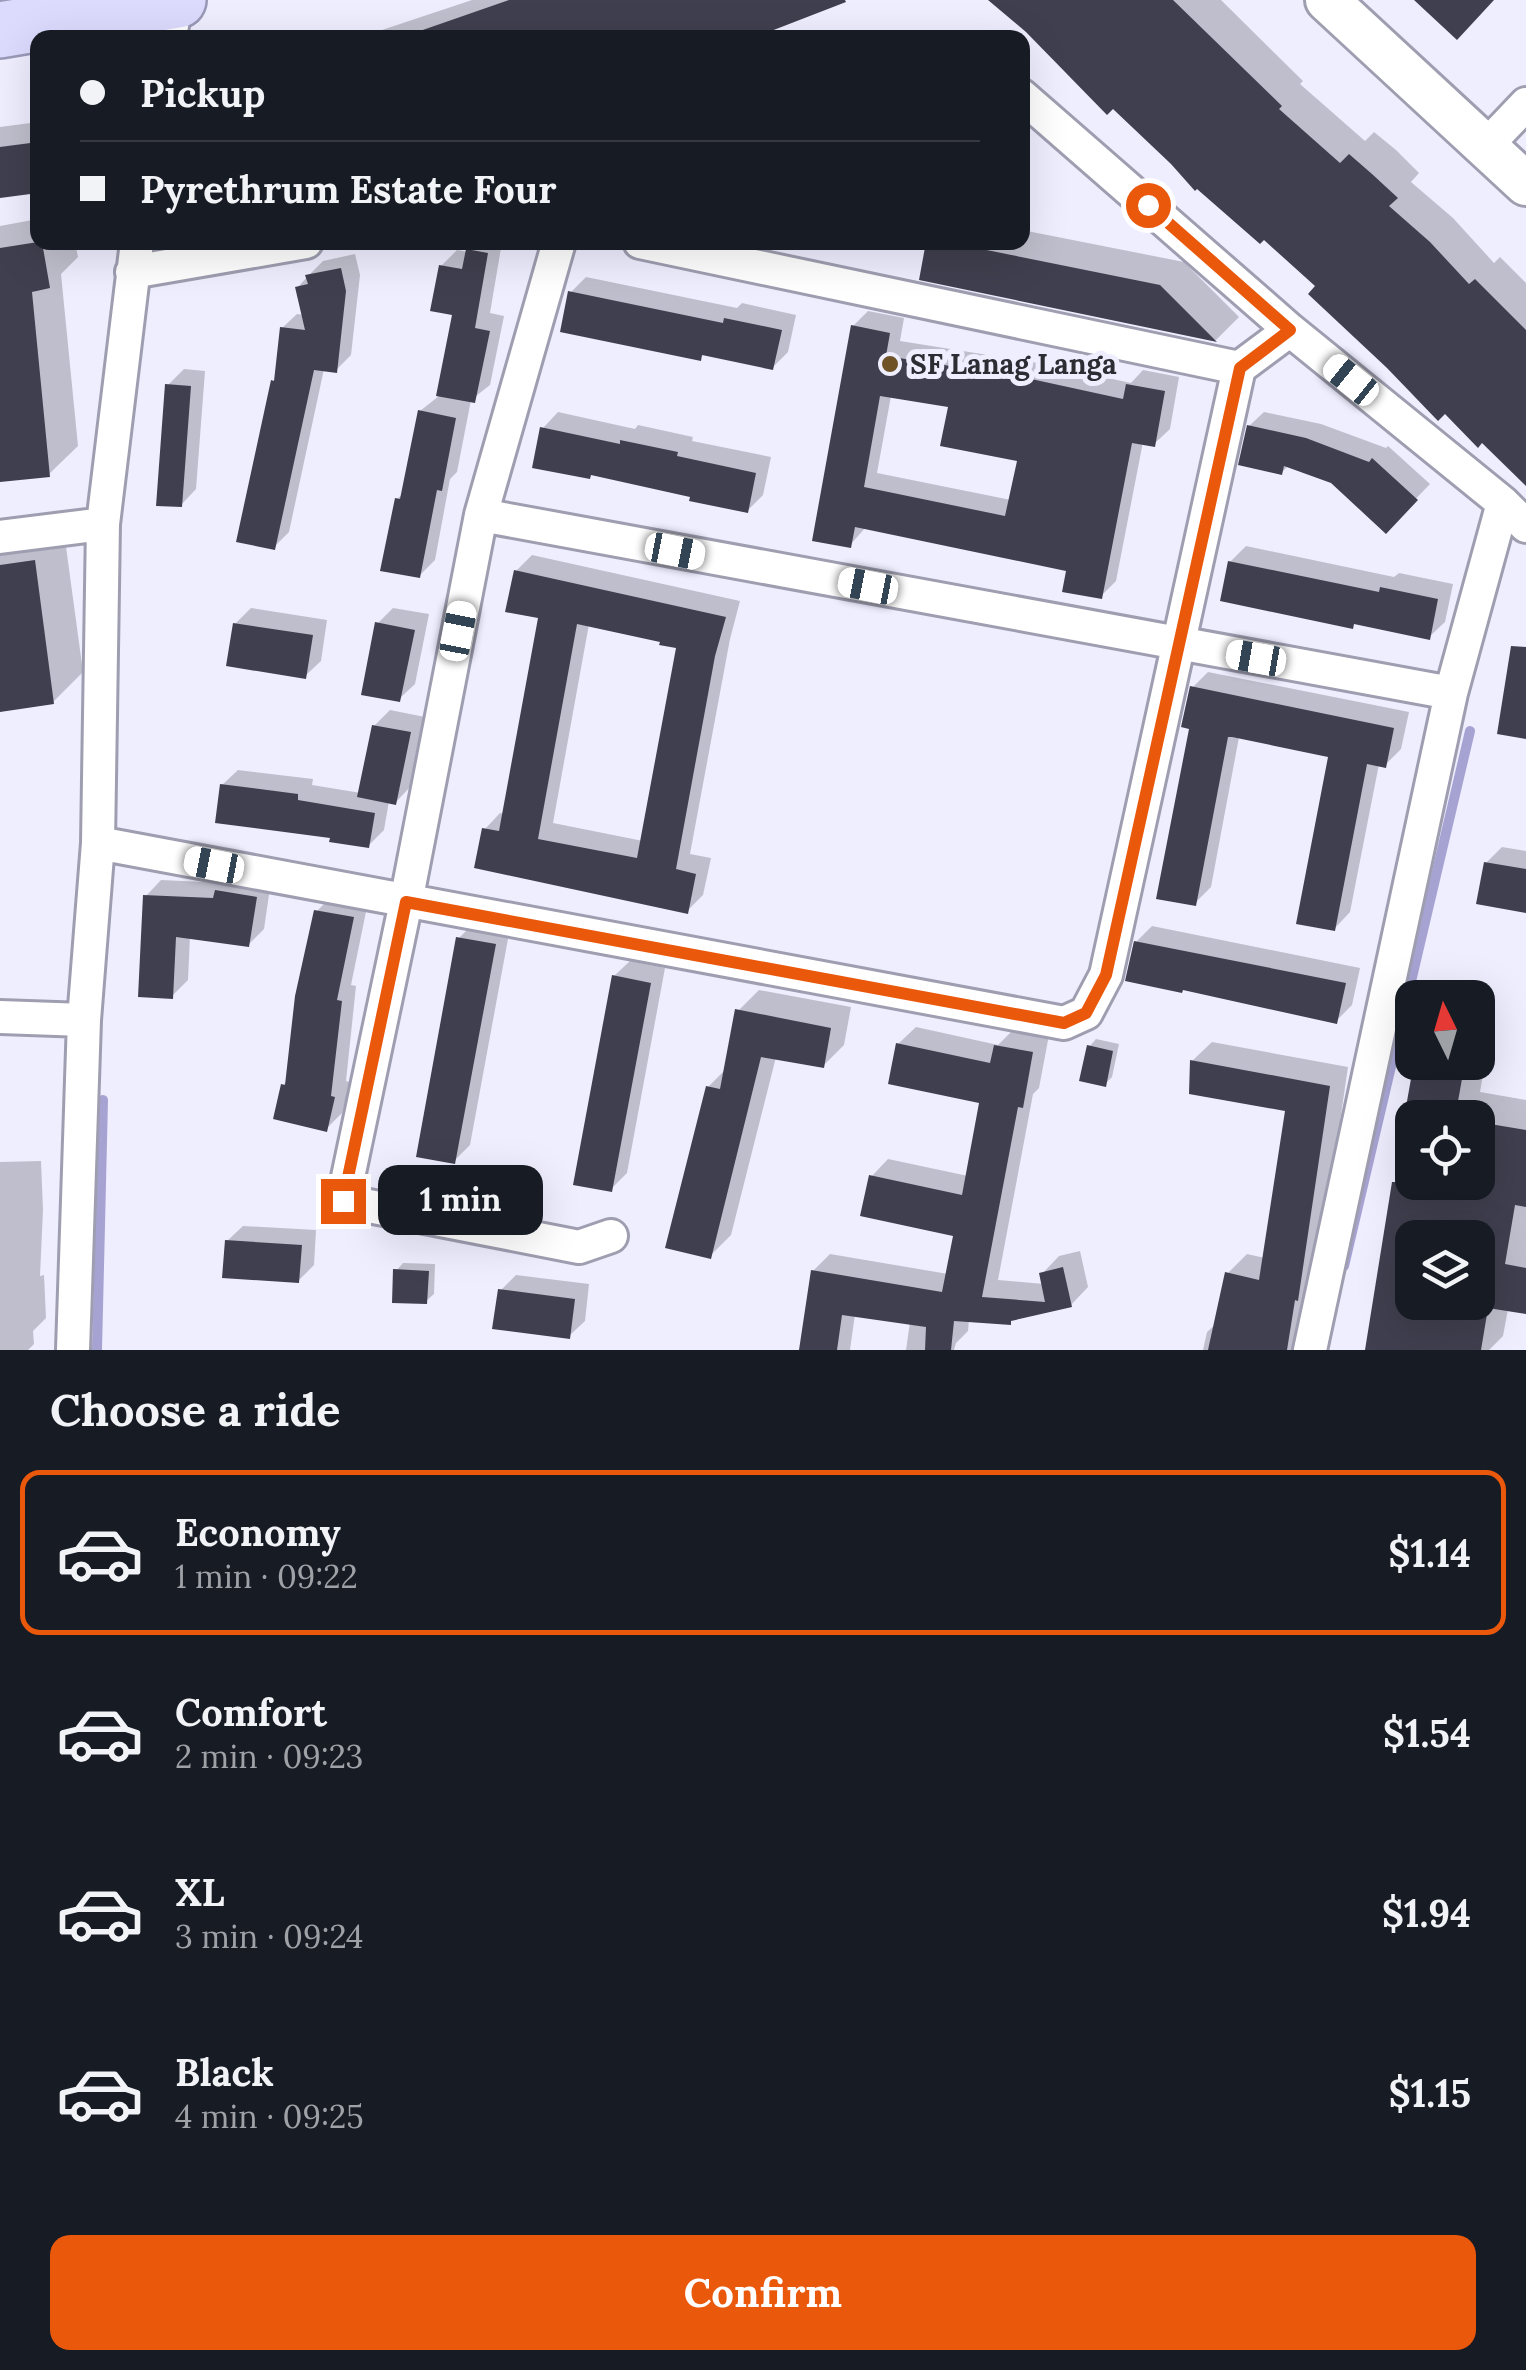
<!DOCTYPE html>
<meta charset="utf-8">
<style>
:root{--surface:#171b24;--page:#20242c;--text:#f1f3f6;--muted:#9ea1a6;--line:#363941;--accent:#ea580c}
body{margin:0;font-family:Lora,serif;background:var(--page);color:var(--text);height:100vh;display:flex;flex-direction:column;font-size:38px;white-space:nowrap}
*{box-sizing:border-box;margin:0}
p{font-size:32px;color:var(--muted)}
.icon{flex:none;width:55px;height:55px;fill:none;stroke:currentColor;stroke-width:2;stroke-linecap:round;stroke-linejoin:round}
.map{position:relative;height:1350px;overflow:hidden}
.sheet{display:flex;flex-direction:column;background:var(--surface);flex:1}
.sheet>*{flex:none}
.banner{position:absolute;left:30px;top:30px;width:1000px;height:220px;border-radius:20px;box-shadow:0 10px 40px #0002;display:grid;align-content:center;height:220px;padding:0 50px;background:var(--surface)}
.needle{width:65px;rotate:355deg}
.tools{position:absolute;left:1395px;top:980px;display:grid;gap:20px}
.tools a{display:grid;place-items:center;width:100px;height:100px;border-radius:20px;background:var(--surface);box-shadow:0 10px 40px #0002;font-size:50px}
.end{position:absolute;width:45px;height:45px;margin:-22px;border:12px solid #ea580c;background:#fff;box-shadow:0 0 0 5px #fff}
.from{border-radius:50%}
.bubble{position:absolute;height:70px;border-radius:20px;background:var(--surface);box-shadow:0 10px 40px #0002;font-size:32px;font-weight:800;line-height:70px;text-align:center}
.car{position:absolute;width:30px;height:60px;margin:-30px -15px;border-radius:12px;box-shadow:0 0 8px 2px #0007;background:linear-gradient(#fff 24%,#345 0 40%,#fff 0 76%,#345 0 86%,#fff 0)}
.banner b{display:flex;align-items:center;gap:35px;height:95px;font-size:38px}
.banner b+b{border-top:2px solid var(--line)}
.banner i{width:25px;height:25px;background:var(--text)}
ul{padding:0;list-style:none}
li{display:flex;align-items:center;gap:30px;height:165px;margin:0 20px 15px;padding:0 30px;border:5px solid transparent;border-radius:20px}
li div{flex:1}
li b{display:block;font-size:38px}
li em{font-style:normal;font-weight:800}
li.current{border-color:var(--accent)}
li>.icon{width:90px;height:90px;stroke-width:1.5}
h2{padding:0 50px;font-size:45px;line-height:120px}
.cta{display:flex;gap:20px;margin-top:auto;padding:20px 50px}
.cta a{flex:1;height:115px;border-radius:20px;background:var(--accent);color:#fff;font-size:40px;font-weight:800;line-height:115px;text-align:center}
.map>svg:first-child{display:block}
.shadow{fill:#0003;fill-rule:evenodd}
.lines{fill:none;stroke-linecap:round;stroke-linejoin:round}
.stream{stroke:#a6a3d3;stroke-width:10}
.building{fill:#403f4f;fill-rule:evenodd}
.minor-casing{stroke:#9f9eb1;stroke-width:38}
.tertiary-casing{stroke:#9f9eb1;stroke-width:48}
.trunk-casing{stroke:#9998b7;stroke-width:60}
.minor{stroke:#fff;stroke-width:32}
.tertiary{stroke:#fff;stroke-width:42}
.trunk{stroke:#dcdbfe;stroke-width:55}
.route{stroke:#ea580c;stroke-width:12}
.poi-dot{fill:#6f5326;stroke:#efeeff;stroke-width:4}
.labels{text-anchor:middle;stroke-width:10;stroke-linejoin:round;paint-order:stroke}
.poi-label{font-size:28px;font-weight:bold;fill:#2c2c33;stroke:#efeeff;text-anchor:start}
</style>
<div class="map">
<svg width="1526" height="1350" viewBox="0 0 1526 1350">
<rect width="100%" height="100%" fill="#efeeff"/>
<path class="shadow" d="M 472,0 L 826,0 L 746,38 L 358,38 Z
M 1013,0 L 1221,0 L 1303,81 L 1300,84 L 1365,141 L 1374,132 L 1396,150 L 1419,173 L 1411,182 L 1453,218 L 1494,263 L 1500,257 L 1526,283 L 1526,483 Z
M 38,122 L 38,191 L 0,196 L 0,127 Z
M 38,219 L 38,242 L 75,242 L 78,257 L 61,274 L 78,446 L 49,474 L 0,479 L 0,226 Z
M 1022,230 L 1184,262 L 1239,317 L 1216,340 L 922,278 L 928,242 L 1022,242 Z
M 476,242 L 502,242 L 490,313 L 504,316 L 490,385 L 471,400 L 457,472 L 450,479 L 435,560 L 419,576 L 397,499 L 404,493 L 420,411 L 439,396 L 455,313 L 441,266 L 457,250 L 468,252 Z
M 355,254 L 360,275 L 351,355 L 336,370 L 324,369 L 289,532 L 274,547 L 273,381 L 276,378 L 282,328 L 297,314 L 304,315 L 298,287 L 308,276 L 323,261 Z
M 586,277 L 737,308 L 742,303 L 796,315 L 788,352 L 772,368 L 705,353 L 700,358 L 571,292 Z
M 868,311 L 904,318 L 900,341 L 1038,363 L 1131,383 L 1143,370 L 1179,377 L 1170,429 L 1154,444 L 1143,442 L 1116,581 L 1101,596 L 1069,569 L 866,527 L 850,545 L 853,326 ZM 891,396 L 951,405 L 1020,459 L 1011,500 L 877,473 Z
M 184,369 L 205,371 L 196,489 L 181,505 L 168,385 Z
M 558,412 L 635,429 L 638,425 L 693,437 L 692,441 L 771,457 L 763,495 L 747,511 L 693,495 L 543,428 Z
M 1264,412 L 1321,424 L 1386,448 L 1388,446 L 1430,484 L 1386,530 L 1332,480 L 1289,465 L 1282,472 L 1249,426 Z
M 64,532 L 83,672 L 53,702 L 0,709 L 0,541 Z
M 1246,546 L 1394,577 L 1399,573 L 1453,584 L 1445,622 L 1429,637 L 1357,622 L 1352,626 L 1230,562 Z
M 532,555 L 740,601 L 730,639 L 690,854 L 711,858 L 703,895 L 687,911 L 485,829 L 500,813 L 505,814 L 540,616 L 516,571 ZM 589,624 L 679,646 L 643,841 L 553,823 Z
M 251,608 L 327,620 L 321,661 L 305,676 L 235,624 Z
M 393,608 L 429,614 L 415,684 L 399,699 L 378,623 Z
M 1208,672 L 1409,712 L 1401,749 L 1385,765 L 1379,764 L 1350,912 L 1335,928 L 1330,755 L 1239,737 L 1211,887 L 1195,903 L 1192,688 Z
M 390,710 L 425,717 L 411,786 L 396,802 L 389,801 L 384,830 L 368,846 L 333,836 L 222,785 L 238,770 L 313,779 L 312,785 L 361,793 L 374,726 Z
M 1502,847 L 1526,851 L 1526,911 L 1486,863 Z
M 233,876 L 271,881 L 264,929 L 248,945 L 190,936 L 188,980 L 172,996 L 146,896 L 161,880 L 225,883 Z
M 333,895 L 368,902 L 351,985 L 356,986 L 346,1081 L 350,1082 L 342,1113 L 326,1129 L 283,1085 L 288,1080 L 317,911 Z
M 475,922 L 510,928 L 470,1145 L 454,1161 L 459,938 Z
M 1152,926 L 1360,968 L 1352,1005 L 1336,1021 L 1136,942 Z
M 630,961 L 665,968 L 627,1173 L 611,1189 L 614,976 Z
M 759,990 L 851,1007 L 844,1045 L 823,1066 L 776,1057 L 731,1235 L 710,1256 L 708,1087 L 726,1069 L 738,1011 Z
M 1478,1020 L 1492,1023 L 1480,1092 L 1526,1100 L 1526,1312 L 1508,1309 L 1503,1336 L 1489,1350 L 1367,1350 L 1417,1062 L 1478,1062 ZM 1412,1118 L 1478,1118 L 1478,1182 L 1412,1182 ZM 1412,1238 L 1478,1238 L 1478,1302 L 1412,1302 Z
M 916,1027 L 998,1045 L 1014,1029 L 1049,1035 L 1039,1088 L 1033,1094 L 998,1280 L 1044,1284 L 1042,1274 L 1059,1256 L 1080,1251 L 1088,1287 L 1071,1305 L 1015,1317 L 1010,1322 L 969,1319 L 968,1331 L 956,1343 L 954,1350 L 906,1350 L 910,1322 L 855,1314 L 850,1350 L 802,1350 L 813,1271 L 830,1254 L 948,1274 L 956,1234 L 871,1177 L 888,1159 L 968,1176 L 982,1101 L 898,1044 Z
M 1096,1039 L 1119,1044 L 1112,1077 L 1105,1084 L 1089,1047 Z
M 1212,1042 L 1348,1067 L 1317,1278 L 1305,1334 L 1293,1350 L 1203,1350 L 1207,1332 L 1217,1323 L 1227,1274 L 1247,1254 L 1265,1258 L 1287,1109 L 1192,1061 Z
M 41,1161 L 43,1210 L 40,1276 L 44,1275 L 46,1318 L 33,1331 L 34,1344 L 28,1350 L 0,1350 L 0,1162 Z
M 243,1226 L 316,1230 L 314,1265 L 298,1281 L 227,1241 Z
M 403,1263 L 435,1264 L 434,1294 L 426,1301 L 396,1271 Z
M 516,1275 L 589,1284 L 585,1321 L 569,1336 L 500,1291 Z"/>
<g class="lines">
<path class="stream" d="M 1344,1266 L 1470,731
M 97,1350 L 103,1100"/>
</g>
<path class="building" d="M 509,0 L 845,0 L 846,2 L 753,38 L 418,38 L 417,32 Z
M 988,0 L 1173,0 L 1282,106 L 1279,109 L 1340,163 L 1349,154 L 1372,174 L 1398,198 L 1389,206 L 1430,242 L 1469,284 L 1475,279 L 1526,330 L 1526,486 L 1482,443 L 1478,448 L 1445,414 L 1438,421 L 1387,368 L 1308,294 L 1315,286 L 1264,240 L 1260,244 L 1197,189 L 1195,191 L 1171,164 L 1113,109 L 1107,115 L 1026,32 Z
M 1414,0 L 1494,0 L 1457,40 Z
M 38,142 L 38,193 L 0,198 L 0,147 Z
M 38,242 L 42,242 L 50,288 L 32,292 L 50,477 L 0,482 L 0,248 Z
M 926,242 L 947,242 L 1160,285 L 1217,342 L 919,280 Z
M 466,249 L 488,253 L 475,328 L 490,331 L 475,403 L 436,396 L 452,315 L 430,311 L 439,265 L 462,269 Z
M 341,268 L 346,291 L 337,373 L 314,370 L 275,550 L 236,542 L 271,380 L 274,381 L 280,327 L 305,330 L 295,287 L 308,284 L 305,275 Z
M 568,291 L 723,323 L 724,318 L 782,330 L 773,370 L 702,355 L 701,361 L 560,332 Z
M 851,325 L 890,333 L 886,356 L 1022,377 L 1123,399 L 1126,384 L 1165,391 L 1155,447 L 1132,443 L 1102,599 L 1062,592 L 1066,571 L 855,527 L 851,548 L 812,541 ZM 880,396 L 948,407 L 940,446 L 1017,461 L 1005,516 L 864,487 Z
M 165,384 L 191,386 L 182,507 L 156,506 Z
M 418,410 L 456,418 L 442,491 L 437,490 L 420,578 L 380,571 L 395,498 L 400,499 Z
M 1247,425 L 1306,438 L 1369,462 L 1372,458 L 1418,500 L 1386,534 L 1331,483 L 1284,466 L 1282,475 L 1238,465 Z
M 540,427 L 620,444 L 620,440 L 678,452 L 677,456 L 756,473 L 748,513 L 689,501 L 690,497 L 591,475 L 590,479 L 532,468 Z
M 35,560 L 54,704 L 0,712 L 0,565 Z
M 1228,561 L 1379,592 L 1380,587 L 1438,599 L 1430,640 L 1354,624 L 1353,629 L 1220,601 Z
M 514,570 L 726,617 L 715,656 L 676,869 L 696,874 L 688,914 L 474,868 L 482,828 L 499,831 L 538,618 L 505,612 ZM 577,624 L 660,642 L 659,645 L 676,648 L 637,858 L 538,839 Z
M 375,622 L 415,630 L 400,702 L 361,695 Z
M 233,623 L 313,635 L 306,679 L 226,666 Z
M 1511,646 L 1526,647 L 1526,739 L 1497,734 Z
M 1190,686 L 1394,728 L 1386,768 L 1367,764 L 1335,931 L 1296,924 L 1328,757 L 1232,737 L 1228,737 L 1196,906 L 1156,899 L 1189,729 L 1181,727 Z
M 372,725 L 411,732 L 396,805 L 357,797 Z
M 220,784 L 298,794 L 298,800 L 375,813 L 369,848 L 329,842 L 330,838 L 215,823 Z
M 1484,862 L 1526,869 L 1526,913 L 1476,904 Z
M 215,890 L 257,897 L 249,947 L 176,937 L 173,999 L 138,997 L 143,895 L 213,898 Z
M 314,910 L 354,917 L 337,1000 L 342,1001 L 331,1096 L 335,1097 L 327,1132 L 273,1119 L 281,1084 L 285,1085 L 295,996 Z
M 456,937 L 496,944 L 455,1164 L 416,1157 Z
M 1134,941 L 1346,983 L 1337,1024 L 1183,990 L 1182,993 L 1125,981 Z
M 612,975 L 651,983 L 612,1192 L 573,1185 Z
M 735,1009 L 831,1028 L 824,1068 L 761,1057 L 711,1259 L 665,1248 L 706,1086 L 720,1089 Z
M 896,1043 L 990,1063 L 994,1045 L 1033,1052 L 1023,1108 L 1018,1107 L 982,1297 L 1045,1302 L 1039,1273 L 1063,1267 L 1072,1307 L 1011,1321 L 1011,1325 L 954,1321 L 951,1350 L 925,1350 L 926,1327 L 842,1315 L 837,1350 L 799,1350 L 811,1270 L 942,1292 L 953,1236 L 860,1216 L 869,1175 L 962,1195 L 979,1103 L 888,1084 Z
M 1087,1045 L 1113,1051 L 1106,1087 L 1079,1081 Z
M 1190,1060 L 1330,1086 L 1298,1301 L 1295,1300 L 1287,1350 L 1208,1350 L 1225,1272 L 1259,1280 L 1285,1111 L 1189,1094 Z
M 1414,1062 L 1465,1062 L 1455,1118 L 1404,1118 Z
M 1484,1123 L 1526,1130 L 1526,1207 L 1515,1205 L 1505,1264 L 1526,1268 L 1526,1314 L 1488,1308 L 1481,1350 L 1365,1350 L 1392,1182 L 1478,1182 L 1478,1155 ZM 1424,1229 L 1478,1238 L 1478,1302 L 1412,1302 L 1412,1238 L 1423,1238 Z
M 225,1240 L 302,1245 L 299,1283 L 222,1278 Z
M 393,1269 L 429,1271 L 427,1304 L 392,1303 Z
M 498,1289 L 575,1299 L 570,1339 L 492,1329 Z"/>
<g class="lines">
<defs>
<path id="minor" d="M 170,38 L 176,0
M 1022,96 L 1290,330 L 1503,503 L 1526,526
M 1486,146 L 1526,104
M 559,242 L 481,515 L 1451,693
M 640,242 L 1239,368
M 132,272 L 306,242
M 481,515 L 406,902 L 343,1201 L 579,1247 L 611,1236
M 0,537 L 103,524
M 98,843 L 1064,1023 L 1086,1013 L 1106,975 L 1239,368 L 1290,330
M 0,1017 L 84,1020
M 73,1350 L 84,1020 L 98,843 L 103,524 L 137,242
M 1310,1350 L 1451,693 L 1503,503"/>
<path id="tertiary" d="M 1327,0 L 1526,184"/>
<path id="trunk" d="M 0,30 L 178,0"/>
</defs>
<use href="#minor" class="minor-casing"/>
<use href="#tertiary" class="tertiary-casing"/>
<use href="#trunk" class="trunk-casing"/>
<use href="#minor" class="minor"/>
<use href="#tertiary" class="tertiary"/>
<use href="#trunk" class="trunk"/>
</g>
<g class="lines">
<path class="route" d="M 343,1201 L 406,902 L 1064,1023 L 1086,1013 L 1106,975 L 1240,368 L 1290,330 L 1148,205"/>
</g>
<circle class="poi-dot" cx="890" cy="364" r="10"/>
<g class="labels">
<g class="poi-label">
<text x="910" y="374">SF Lanag Langa</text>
</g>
</g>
</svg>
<div class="tools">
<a><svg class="needle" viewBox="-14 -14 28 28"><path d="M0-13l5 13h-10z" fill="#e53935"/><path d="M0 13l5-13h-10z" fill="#9ea1a6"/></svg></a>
<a><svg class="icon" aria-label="locate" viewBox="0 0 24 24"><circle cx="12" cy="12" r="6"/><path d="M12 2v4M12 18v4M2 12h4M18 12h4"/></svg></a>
<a><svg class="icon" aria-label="layers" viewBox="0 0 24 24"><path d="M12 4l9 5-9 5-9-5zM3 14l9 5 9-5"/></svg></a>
</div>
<i class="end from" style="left:1148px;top:205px"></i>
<i class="end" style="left:343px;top:1201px"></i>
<div class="bubble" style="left:378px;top:1165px;width:165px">1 min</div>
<i class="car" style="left:1351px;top:380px;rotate:309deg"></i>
<i class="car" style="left:675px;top:551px;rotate:101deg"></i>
<i class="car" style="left:868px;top:586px;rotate:281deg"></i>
<i class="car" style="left:458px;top:631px;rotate:11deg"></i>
<i class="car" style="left:1256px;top:658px;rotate:280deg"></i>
<i class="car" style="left:214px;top:865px;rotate:281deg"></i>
<div class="banner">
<b><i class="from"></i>Pickup</b>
<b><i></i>Pyrethrum Estate Four</b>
</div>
</div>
<section class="sheet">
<h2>Choose a ride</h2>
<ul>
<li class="current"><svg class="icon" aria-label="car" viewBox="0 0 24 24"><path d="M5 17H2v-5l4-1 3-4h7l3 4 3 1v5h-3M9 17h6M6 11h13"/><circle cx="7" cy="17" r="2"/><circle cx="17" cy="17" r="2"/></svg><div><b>Economy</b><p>1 min · 09:22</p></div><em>$1.14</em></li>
<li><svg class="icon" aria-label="car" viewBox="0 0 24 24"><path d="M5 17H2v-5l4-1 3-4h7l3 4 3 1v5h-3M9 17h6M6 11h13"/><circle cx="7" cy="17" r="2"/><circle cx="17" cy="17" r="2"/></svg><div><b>Comfort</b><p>2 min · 09:23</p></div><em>$1.54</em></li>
<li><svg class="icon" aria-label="car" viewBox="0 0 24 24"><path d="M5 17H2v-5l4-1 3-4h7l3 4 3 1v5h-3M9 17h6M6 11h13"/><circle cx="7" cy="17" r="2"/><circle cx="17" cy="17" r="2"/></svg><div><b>XL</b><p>3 min · 09:24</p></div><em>$1.94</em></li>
<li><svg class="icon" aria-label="car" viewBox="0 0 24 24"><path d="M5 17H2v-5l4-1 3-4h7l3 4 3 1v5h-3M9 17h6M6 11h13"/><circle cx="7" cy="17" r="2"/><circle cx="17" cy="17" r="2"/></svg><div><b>Black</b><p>4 min · 09:25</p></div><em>$1.15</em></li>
</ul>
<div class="cta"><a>Confirm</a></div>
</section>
